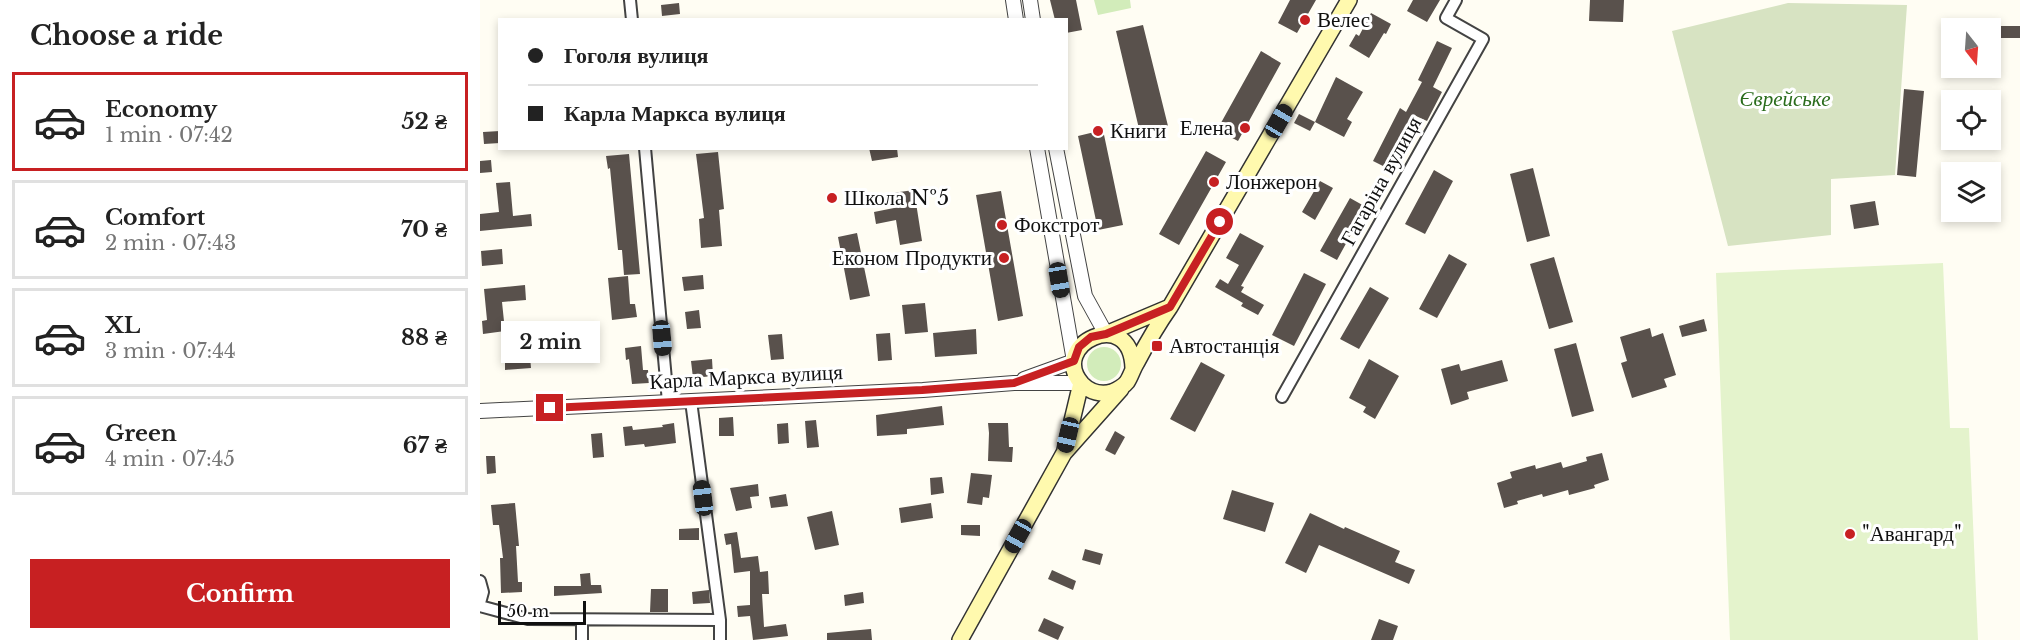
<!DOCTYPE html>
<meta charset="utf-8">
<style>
:root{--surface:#fff;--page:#f2f2f2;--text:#222;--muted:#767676;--line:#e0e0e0;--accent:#c72022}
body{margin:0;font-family:"Libre Baskerville",serif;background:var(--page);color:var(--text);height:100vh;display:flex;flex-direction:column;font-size:22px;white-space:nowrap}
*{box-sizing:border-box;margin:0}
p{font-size:20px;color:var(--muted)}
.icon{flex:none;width:33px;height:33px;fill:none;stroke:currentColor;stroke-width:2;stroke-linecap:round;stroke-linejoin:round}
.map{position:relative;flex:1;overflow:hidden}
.panel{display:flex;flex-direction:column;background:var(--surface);width:480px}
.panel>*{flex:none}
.top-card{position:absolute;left:18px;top:18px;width:570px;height:132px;border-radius:0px;box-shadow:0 3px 9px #0003;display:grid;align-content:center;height:132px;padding:0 30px;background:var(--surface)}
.needle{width:39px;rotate:163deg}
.controls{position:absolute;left:1461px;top:18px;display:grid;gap:12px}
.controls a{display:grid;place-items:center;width:60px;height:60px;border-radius:0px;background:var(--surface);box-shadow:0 3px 9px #0003;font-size:30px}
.scale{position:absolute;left:18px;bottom:15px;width:88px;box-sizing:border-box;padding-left:6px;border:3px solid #101010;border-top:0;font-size:16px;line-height:21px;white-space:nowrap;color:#101010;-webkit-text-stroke:4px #fff;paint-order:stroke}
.end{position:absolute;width:27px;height:27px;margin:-14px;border:8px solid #c72022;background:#fff;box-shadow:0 0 0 3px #fff}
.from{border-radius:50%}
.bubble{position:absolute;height:42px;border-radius:0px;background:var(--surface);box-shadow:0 3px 9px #0003;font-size:20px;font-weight:800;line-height:42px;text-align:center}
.car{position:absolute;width:18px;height:36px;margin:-18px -9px;border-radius:8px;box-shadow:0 0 4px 2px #0007;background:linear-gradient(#222 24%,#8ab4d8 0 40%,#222 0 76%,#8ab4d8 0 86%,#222 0)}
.top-card b{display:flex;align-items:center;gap:21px;height:57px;font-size:22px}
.top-card b+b{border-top:2px solid var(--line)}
.top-card i{width:15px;height:15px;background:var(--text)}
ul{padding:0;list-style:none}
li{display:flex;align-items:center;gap:18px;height:99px;margin:0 12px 9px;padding:0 18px;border:3px solid var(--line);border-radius:0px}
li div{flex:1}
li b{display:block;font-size:22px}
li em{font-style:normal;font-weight:800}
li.current{border-color:var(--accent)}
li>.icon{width:54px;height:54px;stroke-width:1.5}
h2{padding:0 30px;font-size:27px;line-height:72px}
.button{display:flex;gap:12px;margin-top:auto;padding:12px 30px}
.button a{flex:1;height:69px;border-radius:0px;background:var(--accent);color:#fff;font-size:24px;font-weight:800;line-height:69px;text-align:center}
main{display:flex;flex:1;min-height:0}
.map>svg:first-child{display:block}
.green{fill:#d2ecba}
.cemetery{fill:#d7e3c2}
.pitch{fill:#e4f3cc}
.building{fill:#59514c}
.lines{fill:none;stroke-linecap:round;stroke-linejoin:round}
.minor-casing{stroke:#434343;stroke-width:14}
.tertiary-casing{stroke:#434343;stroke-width:16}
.secondary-casing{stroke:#323232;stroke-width:18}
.minor{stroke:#fff;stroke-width:10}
.tertiary{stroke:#fff;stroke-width:14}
.secondary{stroke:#fff9ae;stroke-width:15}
.route{stroke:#c72022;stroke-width:8}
.poi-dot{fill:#c72022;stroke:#fff;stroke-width:2}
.labels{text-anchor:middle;stroke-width:6;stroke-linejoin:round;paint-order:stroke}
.poi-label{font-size:21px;fill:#101010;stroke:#fff;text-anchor:start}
.park-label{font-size:21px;font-style:italic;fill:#2a6c1c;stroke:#fff}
.street-label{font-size:21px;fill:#101010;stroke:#fff}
</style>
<main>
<section class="panel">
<h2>Choose a ride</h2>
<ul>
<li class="current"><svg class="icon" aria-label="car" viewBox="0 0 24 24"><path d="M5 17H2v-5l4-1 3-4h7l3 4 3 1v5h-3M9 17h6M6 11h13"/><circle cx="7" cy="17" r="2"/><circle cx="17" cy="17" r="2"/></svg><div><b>Economy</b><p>1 min · 07:42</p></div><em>52 ₴</em></li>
<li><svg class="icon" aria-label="car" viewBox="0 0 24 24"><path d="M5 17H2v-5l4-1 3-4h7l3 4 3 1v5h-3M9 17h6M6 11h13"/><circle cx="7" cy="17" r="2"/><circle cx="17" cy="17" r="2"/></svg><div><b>Comfort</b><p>2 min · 07:43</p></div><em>70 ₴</em></li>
<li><svg class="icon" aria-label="car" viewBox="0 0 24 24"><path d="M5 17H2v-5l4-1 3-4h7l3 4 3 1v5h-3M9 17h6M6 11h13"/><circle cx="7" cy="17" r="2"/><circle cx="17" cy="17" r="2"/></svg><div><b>XL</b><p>3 min · 07:44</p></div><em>88 ₴</em></li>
<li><svg class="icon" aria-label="car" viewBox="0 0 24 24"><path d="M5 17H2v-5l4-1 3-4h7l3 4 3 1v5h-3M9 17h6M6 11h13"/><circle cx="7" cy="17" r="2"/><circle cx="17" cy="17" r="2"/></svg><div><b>Green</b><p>4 min · 07:45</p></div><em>67 ₴</em></li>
</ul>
<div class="button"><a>Confirm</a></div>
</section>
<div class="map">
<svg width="1540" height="640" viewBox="0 0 1540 640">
<rect width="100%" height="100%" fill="#fffdf3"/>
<path class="green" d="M 614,0 L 650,0 L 651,8 L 618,15 Z
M607 364a17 17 0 1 1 34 0a17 17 0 1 1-34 0Z"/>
<path class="cemetery" d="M 1308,3 L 1427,5 L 1415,175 L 1351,179 L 1351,235 L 1248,246 L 1192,31 Z"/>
<path class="pitch" d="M 1463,263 L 1470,428 L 1489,428 L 1498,640 L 1250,640 L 1236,273 Z"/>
<path class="building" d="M 570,0 L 596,0 L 602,30 L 586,33 L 586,20 L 575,20 Z
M 810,0 L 836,0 L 817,33 L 798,23 Z
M 933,0 L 960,0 L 947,22 L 927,11 Z
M 1110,0 L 1144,0 L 1143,22 L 1109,21 Z
M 199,3 L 200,14 L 182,16 L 181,5 Z
M 891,13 L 911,24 L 906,34 L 904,33 L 889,58 L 869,46 L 876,34 L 879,36 Z
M 663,25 L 688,126 L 660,133 L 636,31 Z
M 1512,26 L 1540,26 L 1540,38 L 1512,38 Z
M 957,41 L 972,48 L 953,87 L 962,92 L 947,121 L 936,116 L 909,169 L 893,161 L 920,108 L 926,112 L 942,82 L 938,80 Z
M 781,51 L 801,63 L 758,141 L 737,130 Z
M 856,77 L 883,92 L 867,119 L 872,122 L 864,137 L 835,122 Z
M 1424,89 L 1444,91 L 1436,177 L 1417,175 Z
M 819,114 L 835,122 L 830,131 L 814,123 Z
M 623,130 L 643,225 L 618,230 L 598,136 Z
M 20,131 L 20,143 L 4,144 L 3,132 Z
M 389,148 L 417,148 L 418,157 L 392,161 Z
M 726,151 L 746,162 L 699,245 L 679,234 Z
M 238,152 L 244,209 L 239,210 L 242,246 L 221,248 L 219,219 L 224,218 L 216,154 Z
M 149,154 L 160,274 L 144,275 L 142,250 L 138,250 L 130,168 L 128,169 L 126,156 Z
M 11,160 L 12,172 L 0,173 L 0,161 Z
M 1053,168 L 1070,236 L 1047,242 L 1030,174 Z
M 954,170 L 973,181 L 945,234 L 925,224 Z
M 840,181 L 853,188 L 835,220 L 822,212 Z
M 30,182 L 33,216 L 51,214 L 52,226 L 0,231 L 0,214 L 19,212 L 16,183 Z
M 434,190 L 442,241 L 420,245 L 416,220 L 396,224 L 394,212 L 414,208 L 412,193 Z
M 521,191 L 543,316 L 518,321 L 496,195 Z
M 870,198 L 886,207 L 857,260 L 840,251 Z
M 1395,201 L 1399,225 L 1374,229 L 1370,205 Z
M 377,233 L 390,296 L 370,300 L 358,237 Z
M 760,233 L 784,246 L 761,286 L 764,287 L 761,292 L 784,305 L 778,315 L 761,306 L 763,303 L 735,287 L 740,279 L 748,284 L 759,265 L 746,258 Z
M 22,249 L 23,264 L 2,266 L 1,251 Z
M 969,254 L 987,264 L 957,318 L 939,309 Z
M 1074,257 L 1093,322 L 1069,329 L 1050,264 Z
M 824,273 L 846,284 L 814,346 L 792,335 Z
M 223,275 L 224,289 L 204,291 L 202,277 Z
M 148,276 L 150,304 L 155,304 L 157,317 L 132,320 L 128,278 Z
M 45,285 L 46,300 L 22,302 L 25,331 L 3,334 L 2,321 L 7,320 L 4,289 Z
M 890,287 L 909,298 L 879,349 L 860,339 Z
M 445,303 L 448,332 L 425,334 L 422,305 Z
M 219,310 L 221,328 L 207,329 L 205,312 Z
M 1224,319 L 1227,331 L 1202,337 L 1199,326 Z
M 1170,328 L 1172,337 L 1183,333 L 1196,375 L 1184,379 L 1187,387 L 1152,398 L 1141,363 L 1147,361 L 1140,337 Z
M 496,329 L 497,354 L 455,357 L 453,333 Z
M 410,333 L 412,360 L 398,361 L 396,334 Z
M 302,334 L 304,359 L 291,360 L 288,335 Z
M 83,342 L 84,360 L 74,361 L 73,343 Z
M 1096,343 L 1114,411 L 1092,417 L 1074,349 Z
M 161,346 L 163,370 L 168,370 L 169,383 L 152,384 L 149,359 L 146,360 L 145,348 Z
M 50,356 L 51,368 L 25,370 L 25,358 Z
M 232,359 L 233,376 L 213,378 L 211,361 Z
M 889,359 L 919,376 L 895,419 L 883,412 L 886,407 L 869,398 Z
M 1022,360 L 1028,381 L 987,392 L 989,399 L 971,405 L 961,369 L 979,364 L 981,371 Z
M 721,362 L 745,375 L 715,432 L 690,419 Z
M 462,406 L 464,425 L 427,429 L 427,434 L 397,436 L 396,415 Z
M 253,417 L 254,436 L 239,436 L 239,418 Z
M 336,420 L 339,447 L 327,448 L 325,421 Z
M 194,423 L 196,443 L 165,447 L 164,444 L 145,446 L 143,427 L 152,426 L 153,430 L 183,427 L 182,425 Z
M 308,423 L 309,443 L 298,444 L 297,424 Z
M 508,423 L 528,423 L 529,447 L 533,447 L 532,462 L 508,461 L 509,433 Z
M 635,431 L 645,437 L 635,455 L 625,450 Z
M 122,433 L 124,457 L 113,458 L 111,434 Z
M 1122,453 L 1129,480 L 1114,485 L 1115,488 L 1089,495 L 1088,490 L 1063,497 L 1062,494 L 1037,501 L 1038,504 L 1024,508 L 1017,483 L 1032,478 L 1030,472 L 1055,465 L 1056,469 L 1081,462 L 1083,468 L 1107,461 L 1106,457 Z
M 6,456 L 15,456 L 16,473 L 7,474 Z
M 491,473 L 512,475 L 509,498 L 503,497 L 502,505 L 487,503 Z
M 462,477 L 464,493 L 451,495 L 450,478 Z
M 278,484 L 279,496 L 270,497 L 272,508 L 256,511 L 250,488 Z
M 752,490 L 794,503 L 785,532 L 743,519 Z
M 306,494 L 308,506 L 291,508 L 289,497 Z
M 35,503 L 39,546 L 36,546 L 38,582 L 42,582 L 42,592 L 21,593 L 20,558 L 23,558 L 19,525 L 13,525 L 11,505 Z
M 451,503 L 453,518 L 421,523 L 419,508 Z
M 352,511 L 359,545 L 335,550 L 327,517 Z
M 830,513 L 864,529 L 865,527 L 920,551 L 915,562 L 935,570 L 929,584 L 839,545 L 826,573 L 805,563 Z
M 481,525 L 500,525 L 500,536 L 481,535 Z
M 219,528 L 219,540 L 199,540 L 199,529 Z
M 257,532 L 261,558 L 278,556 L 280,572 L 288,571 L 289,594 L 282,594 L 284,627 L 306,624 L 308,636 L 273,640 L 270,616 L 258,617 L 257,606 L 270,605 L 270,571 L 254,573 L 251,544 L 246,545 L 244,534 Z
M 605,549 L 623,554 L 620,565 L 602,560 Z
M 572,570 L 596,581 L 593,590 L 568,579 Z
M 110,573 L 111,585 L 121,585 L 122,593 L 74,596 L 74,586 L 101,586 L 100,574 Z
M 171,589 L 188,589 L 188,612 L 170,612 Z
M 229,590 L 230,603 L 213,604 L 212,592 Z
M 383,592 L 384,603 L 365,606 L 364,595 Z
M 564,618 L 584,627 L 578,640 L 558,631 Z
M 899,619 L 918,626 L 913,640 L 891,640 Z
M 391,629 L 392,640 L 347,640 L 347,633 Z"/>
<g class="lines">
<defs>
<path id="minor" d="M 150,0 L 152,20
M 165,148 L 188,402
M 802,397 L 1003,39 L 966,18 L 976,0
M 211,401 L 240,620 L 240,640
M 0,581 L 3,592 L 0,603
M 0,606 L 48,619 L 240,620
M 102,620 L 102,640"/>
<path id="tertiary" d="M 533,0 L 536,20
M 550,0 L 553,20
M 576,148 L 605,296 L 626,334
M 544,379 L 594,361 L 557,148
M 0,411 L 443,390 L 534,383 L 601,383"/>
<path id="secondary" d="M 626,334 L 690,307
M 653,368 C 651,304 567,345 602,384 C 610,392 621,395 632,392 C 637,390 643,387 647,382 C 651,376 653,368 657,362 C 667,343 678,324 690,307 L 869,0
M 585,450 L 601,383
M 480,640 L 584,453 L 641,389"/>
</defs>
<use href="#minor" class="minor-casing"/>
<use href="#tertiary" class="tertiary-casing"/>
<use href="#secondary" class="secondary-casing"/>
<use href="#minor" class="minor"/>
<use href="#tertiary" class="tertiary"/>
<use href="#secondary" class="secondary"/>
</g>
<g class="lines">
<path class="route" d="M 70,408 L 442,390 L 534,383 L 594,361 L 599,347 L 611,337 L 626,334 L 690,307 L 740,222"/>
</g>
<g class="poi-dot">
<circle cx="825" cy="20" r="6"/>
<circle cx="765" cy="128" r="6"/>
<circle cx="618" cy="131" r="6"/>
<circle cx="734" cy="182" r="6"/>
<circle cx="352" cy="198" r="6"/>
<circle cx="522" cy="225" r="6"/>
<circle cx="524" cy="258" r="6"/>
<rect x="671" y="340" width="12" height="12" rx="3"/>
<circle cx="1370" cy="534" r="6"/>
</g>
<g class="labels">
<g class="poi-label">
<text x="837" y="27">Велес</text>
<text x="753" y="135" text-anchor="end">Елена</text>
<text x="630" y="138">Книги</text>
<text x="746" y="189">Лонжерон</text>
<text x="364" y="205">Школа №5</text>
<text x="534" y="232">Фокстрот</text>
<text x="512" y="265" text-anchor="end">Економ Продукти</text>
<text x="689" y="353">Автостанція</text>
<text x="1382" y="541">"Авангард"</text>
</g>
<g class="park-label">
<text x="1305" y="106">Єврейське</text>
</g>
<g class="street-label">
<text transform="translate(901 181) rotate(-61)" y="7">Гагаріна вулиця</text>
<text transform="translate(266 377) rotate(-3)" y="7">Карла Маркса вулиця</text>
</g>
</g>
</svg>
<div class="controls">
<a><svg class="needle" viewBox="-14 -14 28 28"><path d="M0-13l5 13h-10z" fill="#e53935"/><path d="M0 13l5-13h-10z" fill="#767676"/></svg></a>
<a><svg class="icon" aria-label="locate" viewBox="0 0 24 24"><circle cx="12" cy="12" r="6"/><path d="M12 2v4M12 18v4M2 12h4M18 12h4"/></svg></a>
<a><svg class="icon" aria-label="layers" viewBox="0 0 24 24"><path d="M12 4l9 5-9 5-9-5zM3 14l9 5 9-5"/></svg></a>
</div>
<div class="scale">50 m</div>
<i class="end from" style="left:740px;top:222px"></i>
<i class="end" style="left:70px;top:408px"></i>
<div class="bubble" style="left:21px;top:321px;width:99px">2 min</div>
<i class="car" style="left:799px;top:121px;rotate:30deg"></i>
<i class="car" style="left:579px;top:280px;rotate:171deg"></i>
<i class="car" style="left:182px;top:338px;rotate:175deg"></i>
<i class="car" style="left:588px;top:435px;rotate:193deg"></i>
<i class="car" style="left:223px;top:498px;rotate:353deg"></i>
<i class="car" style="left:538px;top:536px;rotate:209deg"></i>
<div class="top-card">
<b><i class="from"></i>Гоголя вулиця</b>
<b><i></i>Карла Маркса вулиця</b>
</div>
</div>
</main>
